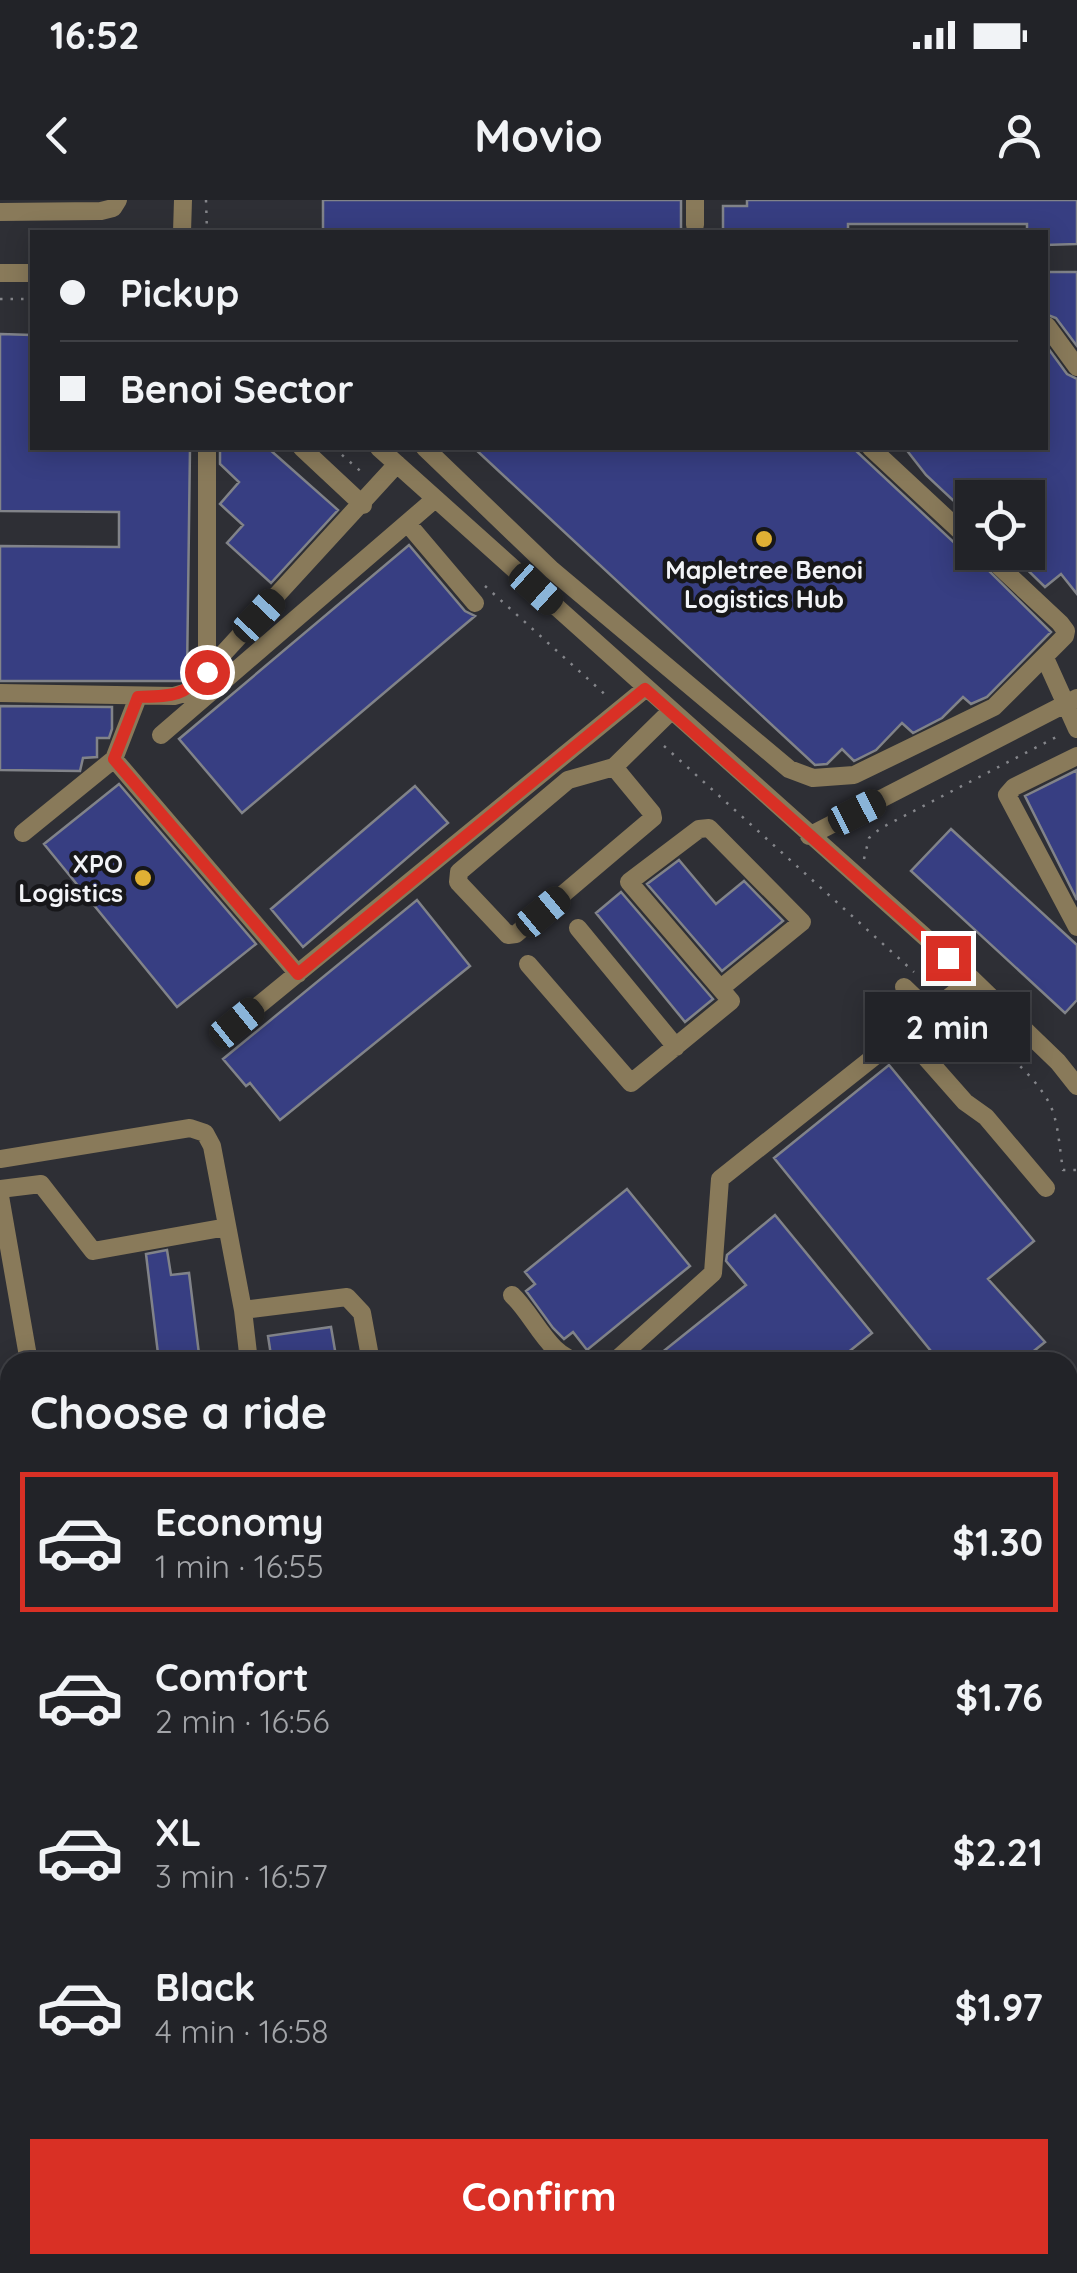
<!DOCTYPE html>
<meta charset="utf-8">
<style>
:root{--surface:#222328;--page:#2e2f34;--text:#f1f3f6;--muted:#a2a4a8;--line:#3f4045;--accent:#d93025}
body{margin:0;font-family:Quicksand,sans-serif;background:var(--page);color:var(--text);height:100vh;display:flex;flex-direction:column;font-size:38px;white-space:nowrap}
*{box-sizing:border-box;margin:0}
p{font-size:32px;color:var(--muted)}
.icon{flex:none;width:55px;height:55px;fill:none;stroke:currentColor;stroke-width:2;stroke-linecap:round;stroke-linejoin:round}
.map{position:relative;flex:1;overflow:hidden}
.panel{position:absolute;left:0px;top:1152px;width:1078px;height:922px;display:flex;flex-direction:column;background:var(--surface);border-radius:30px 30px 0 0;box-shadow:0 5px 25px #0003,0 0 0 2px var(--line)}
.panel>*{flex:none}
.guide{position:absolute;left:30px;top:30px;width:1018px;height:220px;border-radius:0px;box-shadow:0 5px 25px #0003,0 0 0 2px var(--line);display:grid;align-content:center;height:220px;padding:0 30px;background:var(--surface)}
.tools{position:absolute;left:955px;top:280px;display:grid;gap:20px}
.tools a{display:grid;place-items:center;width:90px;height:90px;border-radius:0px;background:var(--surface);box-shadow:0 5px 25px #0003,0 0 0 2px var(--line);font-size:50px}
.end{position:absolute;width:45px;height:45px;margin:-22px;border:12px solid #d93025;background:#fff;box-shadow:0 0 0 5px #fff}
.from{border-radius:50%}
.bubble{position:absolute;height:70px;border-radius:0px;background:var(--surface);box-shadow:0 5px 25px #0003,0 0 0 2px var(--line);font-size:32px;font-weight:800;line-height:70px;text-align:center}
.car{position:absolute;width:30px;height:60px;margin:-30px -15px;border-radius:12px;box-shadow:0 0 8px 2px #0007;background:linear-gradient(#222 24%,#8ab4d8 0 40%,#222 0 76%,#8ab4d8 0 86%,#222 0)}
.guide b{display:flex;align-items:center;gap:35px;height:95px;font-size:38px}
.guide b+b{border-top:2px solid var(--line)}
.guide i{width:25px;height:25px;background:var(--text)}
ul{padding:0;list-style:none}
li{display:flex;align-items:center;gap:30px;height:140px;margin:0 20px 15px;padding:0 10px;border:5px solid transparent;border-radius:0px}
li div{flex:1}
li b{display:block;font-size:38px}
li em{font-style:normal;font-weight:800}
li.selected{border-color:var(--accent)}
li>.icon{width:90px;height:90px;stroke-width:1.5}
h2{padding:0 30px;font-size:45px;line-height:120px}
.action{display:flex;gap:20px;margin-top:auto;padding:20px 30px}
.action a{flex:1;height:115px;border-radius:0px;background:var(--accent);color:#fff;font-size:40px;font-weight:800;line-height:115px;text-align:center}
.status{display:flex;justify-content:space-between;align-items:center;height:70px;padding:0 50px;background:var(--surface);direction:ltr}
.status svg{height:28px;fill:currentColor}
header{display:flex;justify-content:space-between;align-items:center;height:130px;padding:0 30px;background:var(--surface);font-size:45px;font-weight:800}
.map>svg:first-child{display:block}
.water{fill:#0e0749;stroke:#524e7d;stroke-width:2.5}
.building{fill:#373e82;stroke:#818389;stroke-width:2.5}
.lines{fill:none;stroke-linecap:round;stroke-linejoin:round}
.path{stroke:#85868b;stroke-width:2.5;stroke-dasharray:2.5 8;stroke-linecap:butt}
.minor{stroke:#897a5a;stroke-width:18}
.major{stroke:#e4c57f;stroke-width:22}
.route{stroke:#d93025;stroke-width:12}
.poi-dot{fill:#e0b034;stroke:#17171a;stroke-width:4}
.labels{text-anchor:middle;stroke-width:9;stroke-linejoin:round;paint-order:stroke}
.poi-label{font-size:25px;font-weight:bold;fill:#f2f3f7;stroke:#17171a}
</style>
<div class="status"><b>16:52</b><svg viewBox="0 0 49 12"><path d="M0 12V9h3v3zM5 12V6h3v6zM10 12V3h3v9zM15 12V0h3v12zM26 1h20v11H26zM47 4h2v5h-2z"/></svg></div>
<header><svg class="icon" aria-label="back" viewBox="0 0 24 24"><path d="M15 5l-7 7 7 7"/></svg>Movio<svg class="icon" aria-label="person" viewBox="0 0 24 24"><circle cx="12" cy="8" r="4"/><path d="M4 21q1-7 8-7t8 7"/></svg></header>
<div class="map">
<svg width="1077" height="2073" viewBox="0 0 1077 2073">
<rect width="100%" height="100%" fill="#2e2f35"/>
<path class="water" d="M 0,1287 L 10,1293 L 10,1355 L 0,1362 Z"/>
<path class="building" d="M 323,0 L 681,0 L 681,32 L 323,32 Z
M 747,0 L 1077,0 L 1077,44 L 1045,45 L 1045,32 L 1027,32 L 1027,24 L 848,24 L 848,32 L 723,32 L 723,6 L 747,6 Z
M 1045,72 L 1077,72 L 1077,146 L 1056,118 L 1045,114 Z
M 0,134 L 32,135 L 32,248 L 190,248 L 187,475 L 181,481 L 0,481 L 0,346 L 119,347 L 119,312 L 0,311 Z
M 1045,144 L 1067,174 L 1077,179 L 1077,394 L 1061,374 L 1045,387 L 1009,352 L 1028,352 L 1028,298 L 972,298 L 972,318 L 926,275 L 905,248 L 1045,248 Z
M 220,248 L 268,248 L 338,310 L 271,383 L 227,343 L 243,325 L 220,304 L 239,282 L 220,264 Z
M 474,248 L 853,248 L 963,351 L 972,354 L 1051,432 L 987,497 L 971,504 L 963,497 L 942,518 L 913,533 L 902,523 L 876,550 L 854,561 L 842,549 L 827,564 L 815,565 Z
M 409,345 L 465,411 L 475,416 L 242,613 L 179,539 Z
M 0,506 L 112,507 L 112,529 L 109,538 L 97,538 L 97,557 L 83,558 L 80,571 L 0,570 Z
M 1077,570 L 1077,700 L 1025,596 Z
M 119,584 L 256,744 L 177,807 L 44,644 Z
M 415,586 L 448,623 L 303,747 L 271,709 Z
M 951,629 L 1077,745 L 1077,800 L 1065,813 L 911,671 Z
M 679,660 L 716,704 L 744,681 L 783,721 L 722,771 L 647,684 Z
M 621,692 L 713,799 L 685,822 L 596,713 Z
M 417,700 L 470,766 L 280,920 L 250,883 L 246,886 L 223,859 Z
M 889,865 L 1034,1041 L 988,1079 L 1045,1142 L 1020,1162 L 927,1162 L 935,1156 L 774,958 Z
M 627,989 L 690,1066 L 587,1150 L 573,1132 L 564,1139 L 553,1128 L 526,1091 L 535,1084 L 525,1072 Z
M 775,1015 L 872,1133 L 836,1162 L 650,1162 L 746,1085 L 726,1061 L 727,1055 Z
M 167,1050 L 171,1075 L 189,1073 L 200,1162 L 159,1162 L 146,1054 Z
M 331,1127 L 337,1162 L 272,1162 L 268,1136 Z"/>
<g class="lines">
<path class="path" d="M 206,0 L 207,32
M 0,99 L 32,99
M 334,248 L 365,275
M 485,386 L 609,498
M 664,546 L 914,772
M 864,659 L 869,638 L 881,628 L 1062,534
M 957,811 C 986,837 1043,877 1054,915 C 1059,932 1060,952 1063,970 L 1077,970
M 1068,1260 L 1077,1254
M 1068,1358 L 1077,1357"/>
<path class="minor" d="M 0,12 L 101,11 L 113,8 L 118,0
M 695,25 L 695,0
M 182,32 L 183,0
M 0,73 L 32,73
M 1047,126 L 1077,167
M 207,248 L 207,472
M 302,248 L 363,305
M 379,248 L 972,779 L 1058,862 L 1077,886
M 425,248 L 552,370 L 789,569 L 813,578 L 854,575 L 994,507 L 1065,436 L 1066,431 L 1060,423 L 984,352
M 871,248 L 972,342
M 408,324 L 475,403
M 1045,458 L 1077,529
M 0,493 L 174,496 L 188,492 L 397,264
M 161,535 L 435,299
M 1077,556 L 1014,587 L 1007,595 L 1077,727
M 114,559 L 298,774
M 614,567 L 652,613 L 653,618 L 516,734 L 508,735 L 458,682 L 459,672 L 568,580 L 614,567 L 671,511
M 23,633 L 114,559 L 138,497
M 809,636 L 1077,498
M 578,728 L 676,847
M 528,764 L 631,883 L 731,801 L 629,682 L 699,629 L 709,628 L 802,722 L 721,788
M 904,787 L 931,813
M 237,823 L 645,489
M 905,834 L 965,902 L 986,917 L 1046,988
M 0,959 L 190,928 L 205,933 L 212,946 L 243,1110 L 249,1162
M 0,989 L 41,984 L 93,1051 L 227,1027
M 0,996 L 29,1162
M 512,1095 C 535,1116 549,1159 582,1162
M 243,1110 L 347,1097 L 362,1113 L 371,1162
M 614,1162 L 713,1073 L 720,979 L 972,779
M 0,1252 L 10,1250
M 1068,1398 L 1077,1403
M 0,1530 L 10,1529
M 0,1673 L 10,1671
M 1068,1685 L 1077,1677
M 1068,1764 L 1077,1755
M 0,1932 L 10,1925
M 474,2065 L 482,2073
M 834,2065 L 842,2073
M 211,2073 L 217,2065
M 392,2073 L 400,2065"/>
<path class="major" d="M 1068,1285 L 1077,1279
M 1068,1324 L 1077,1322
M 0,1826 L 10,1820
M 0,1855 L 10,1850"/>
</g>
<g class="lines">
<path class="route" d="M 207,472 C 182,497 173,496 138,497 L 114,559 L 298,774 L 645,489 L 948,758"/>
</g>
<g class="poi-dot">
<circle cx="764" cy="339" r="10"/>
<circle cx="143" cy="678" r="10"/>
</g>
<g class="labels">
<g class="poi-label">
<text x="764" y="379">Mapletree Benoi<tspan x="764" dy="29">Logistics Hub</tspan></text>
<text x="123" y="673" text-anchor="end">XPO<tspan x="123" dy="29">Logistics</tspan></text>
</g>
</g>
</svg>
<div class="tools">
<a><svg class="icon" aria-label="locate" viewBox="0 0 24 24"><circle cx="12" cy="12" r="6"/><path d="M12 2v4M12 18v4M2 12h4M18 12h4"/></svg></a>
</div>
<i class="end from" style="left:207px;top:472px"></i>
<i class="end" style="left:948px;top:758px"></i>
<div class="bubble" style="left:865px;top:792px;width:165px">2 min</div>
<i class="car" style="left:536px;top:389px;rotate:132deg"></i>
<i class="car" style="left:259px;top:416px;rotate:43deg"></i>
<i class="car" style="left:857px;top:612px;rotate:63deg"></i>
<i class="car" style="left:543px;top:712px;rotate:50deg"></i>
<i class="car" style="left:237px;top:823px;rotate:51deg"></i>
<div class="guide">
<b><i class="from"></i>Pickup</b>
<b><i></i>Benoi Sector</b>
</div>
<section class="panel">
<h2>Choose a ride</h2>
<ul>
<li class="selected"><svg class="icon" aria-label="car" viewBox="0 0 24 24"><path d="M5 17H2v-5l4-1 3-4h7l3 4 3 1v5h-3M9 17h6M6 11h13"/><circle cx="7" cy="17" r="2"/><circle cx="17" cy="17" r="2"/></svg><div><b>Economy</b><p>1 min · 16:55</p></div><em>$1.30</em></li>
<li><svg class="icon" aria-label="car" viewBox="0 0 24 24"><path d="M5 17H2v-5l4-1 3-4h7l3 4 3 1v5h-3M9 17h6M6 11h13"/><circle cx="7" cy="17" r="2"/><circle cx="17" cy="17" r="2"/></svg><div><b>Comfort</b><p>2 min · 16:56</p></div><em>$1.76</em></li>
<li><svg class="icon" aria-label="car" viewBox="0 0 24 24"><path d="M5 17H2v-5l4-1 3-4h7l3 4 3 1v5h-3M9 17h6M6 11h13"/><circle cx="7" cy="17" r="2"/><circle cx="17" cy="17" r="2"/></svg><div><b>XL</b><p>3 min · 16:57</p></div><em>$2.21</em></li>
<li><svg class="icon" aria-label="car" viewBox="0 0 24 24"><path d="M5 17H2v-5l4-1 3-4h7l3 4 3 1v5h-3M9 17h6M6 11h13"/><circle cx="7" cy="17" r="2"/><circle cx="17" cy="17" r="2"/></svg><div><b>Black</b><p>4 min · 16:58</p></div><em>$1.97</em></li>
</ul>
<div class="action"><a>Confirm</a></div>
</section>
</div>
